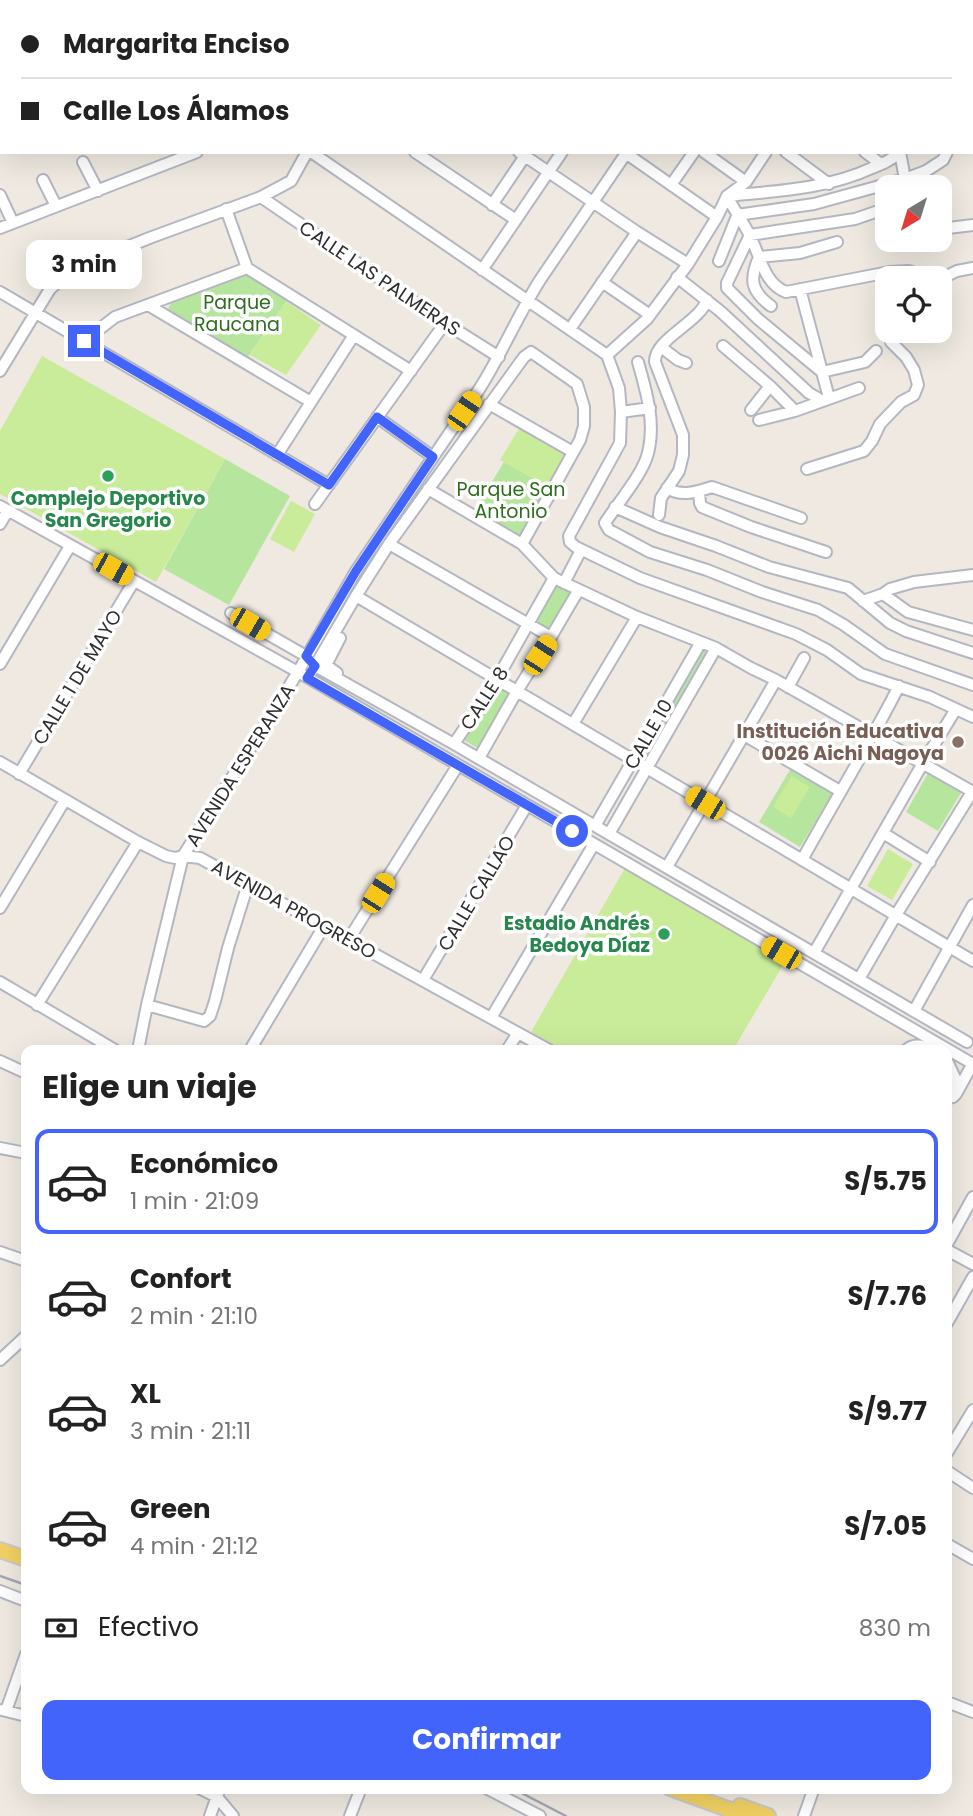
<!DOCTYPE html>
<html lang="es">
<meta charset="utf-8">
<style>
:root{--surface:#fff;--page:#f6f6f6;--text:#222;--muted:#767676;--line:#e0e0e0;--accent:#4264fb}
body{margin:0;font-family:Poppins,sans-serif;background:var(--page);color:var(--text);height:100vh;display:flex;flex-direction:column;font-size:26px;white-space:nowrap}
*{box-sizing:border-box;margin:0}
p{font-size:23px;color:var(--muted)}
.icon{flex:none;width:38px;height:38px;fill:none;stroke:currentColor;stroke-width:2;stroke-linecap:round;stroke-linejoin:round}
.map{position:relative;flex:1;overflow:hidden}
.drawer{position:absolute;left:21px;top:1045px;width:931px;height:749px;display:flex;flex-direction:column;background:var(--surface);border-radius:14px;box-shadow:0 7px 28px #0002}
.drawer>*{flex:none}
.top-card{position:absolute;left:0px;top:0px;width:973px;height:154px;box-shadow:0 7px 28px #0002;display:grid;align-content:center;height:154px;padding:0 21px;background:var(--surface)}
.needle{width:46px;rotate:218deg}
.fabs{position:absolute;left:875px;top:175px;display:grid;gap:14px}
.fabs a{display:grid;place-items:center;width:77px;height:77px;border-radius:14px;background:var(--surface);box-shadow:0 7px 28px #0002;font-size:35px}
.end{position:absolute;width:32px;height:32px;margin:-16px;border:9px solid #4264fb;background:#fff;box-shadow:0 0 0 4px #fff}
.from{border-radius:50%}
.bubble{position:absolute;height:49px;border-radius:14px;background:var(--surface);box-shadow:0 7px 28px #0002;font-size:23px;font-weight:700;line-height:49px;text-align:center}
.car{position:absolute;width:21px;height:42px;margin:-21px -10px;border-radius:9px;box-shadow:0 0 5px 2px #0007;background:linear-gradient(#f5c518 24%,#345 0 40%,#f5c518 0 76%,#345 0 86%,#f5c518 0)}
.top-card b{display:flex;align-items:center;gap:24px;height:66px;font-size:26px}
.top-card b+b{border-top:2px solid var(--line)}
.top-card i{width:18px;height:18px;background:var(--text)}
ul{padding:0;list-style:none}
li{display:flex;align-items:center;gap:21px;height:105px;margin:0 14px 10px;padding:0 7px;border:4px solid transparent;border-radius:14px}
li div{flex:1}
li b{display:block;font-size:26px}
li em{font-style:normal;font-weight:700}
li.current{border-color:var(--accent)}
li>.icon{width:63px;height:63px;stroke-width:1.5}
h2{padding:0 21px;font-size:32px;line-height:84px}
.pay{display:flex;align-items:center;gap:18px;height:77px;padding:0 21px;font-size:26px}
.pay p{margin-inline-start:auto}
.primary-button{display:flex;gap:14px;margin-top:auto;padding:14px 21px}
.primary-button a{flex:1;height:80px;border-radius:14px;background:var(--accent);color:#fff;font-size:28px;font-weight:700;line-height:80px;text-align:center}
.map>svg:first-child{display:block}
.green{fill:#b6e59e}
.pitch{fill:#c9ec9a}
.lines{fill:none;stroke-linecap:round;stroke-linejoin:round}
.minor-casing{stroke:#b4b7c1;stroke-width:14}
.major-casing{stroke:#c9c9c9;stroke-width:18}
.minor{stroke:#fff;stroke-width:10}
.major{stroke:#f2d163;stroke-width:14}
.rail{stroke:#a3a6b8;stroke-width:2.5}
.route{stroke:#4264fb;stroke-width:9}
.leisure-dot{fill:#2e9e5b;stroke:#fff;stroke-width:2.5}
.education-dot{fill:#8d6e63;stroke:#fff;stroke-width:2.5}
.labels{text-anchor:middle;stroke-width:7;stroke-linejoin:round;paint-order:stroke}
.street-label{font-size:19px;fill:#2e2e2e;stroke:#fff}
.park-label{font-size:19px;fill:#2c6e1b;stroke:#fff}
.leisure-label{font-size:19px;font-weight:bold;fill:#27864d;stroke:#fff}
.education-label{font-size:19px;font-weight:bold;fill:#785e54;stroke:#fff;text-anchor:end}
</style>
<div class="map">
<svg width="973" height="1816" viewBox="0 0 973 1816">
<rect width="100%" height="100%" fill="#efe9e1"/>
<path class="green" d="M 248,274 L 287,300 L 248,357 L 167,311 L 171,303 Z
M 225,459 L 290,496 L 229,605 L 164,569 Z
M 504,462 L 547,486 L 519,538 L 474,511 Z
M 556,584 L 572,594 L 549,632 L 533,623 Z
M 703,647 L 709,651 L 646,762 L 639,759 Z
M 496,683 L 511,692 L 479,749 L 464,740 Z
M 791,768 L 833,793 L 800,847 L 759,822 Z
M 928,773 L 961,793 L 938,831 L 906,812 Z"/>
<path class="pitch" d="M 286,301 L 321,325 L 286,375 L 250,355 Z
M 42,356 L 225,459 L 156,582 L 0,494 L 0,431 Z
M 520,427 L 566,454 L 547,486 L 500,460 Z
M 291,501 L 315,514 L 294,552 L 270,539 Z
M 792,776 L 810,787 L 791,818 L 773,807 Z
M 888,849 L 913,864 L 892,900 L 867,886 Z
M 625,868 L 786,960 L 733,1050 L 562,1050 L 531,1032 Z"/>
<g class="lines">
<defs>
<path id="minor" d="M 519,0 L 520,2
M 806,0 L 809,2
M 415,2 L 418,0
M 453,2 L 455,0
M 547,2 L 549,0
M 664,2 L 665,0
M 730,2 L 732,0
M 796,2 L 797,0
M 871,2 L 873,0
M 960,2 L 963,0
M 971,47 L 973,51
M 971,95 L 973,94
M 311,152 L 607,355 L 619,388 L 621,412 L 620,443 L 569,536 L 570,542 L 576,547 L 640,578 L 796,634 L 827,650 L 861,674 L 930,697 L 973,717
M 415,152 L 516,220
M 519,152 L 637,232 L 688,264
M 704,152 L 746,182
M 786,152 L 829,184
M 865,152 L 881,164
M 900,152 C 892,160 882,164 872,168 C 827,189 776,191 727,196 C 734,210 744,223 750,236 C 760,255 764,284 786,292 L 889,272 L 909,271 L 928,278
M 900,152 L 905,179
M 627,154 L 717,217
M 83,162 L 98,191
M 43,180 L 56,206
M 671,185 L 694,152
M 0,195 L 13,223
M 261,197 L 445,323 L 499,357
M 492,205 L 525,156
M 226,209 L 247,268 L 411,371
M 737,215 L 814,204 L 905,179 L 926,171 L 943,160 L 947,152
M 0,228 L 197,152
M 940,229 L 973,225
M 719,261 L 737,216
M 482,270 L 562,152
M 677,277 L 720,311 L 809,393 L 823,401
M 940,279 L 957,271 L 973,268
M 602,282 L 650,315
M 800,289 L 829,398
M 0,292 L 329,485
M 148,305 L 311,402
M 771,306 C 751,291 749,280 759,257 L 800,253 L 837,242
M 570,329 L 637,232
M 84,341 L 115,317 L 247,268
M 723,346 L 770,386 L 795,411
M 661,347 L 678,360 L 686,363
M 607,355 L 647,319 L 688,264 L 717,217 L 727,196 L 746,182 L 766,152
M 638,362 C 646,391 656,422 648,453 C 643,474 617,504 605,523 L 609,530 L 650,552 L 707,570 L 762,592 L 818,610 L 844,625 L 885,654 L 973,685
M 0,371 L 50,289 L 72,269 L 152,237 L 261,197 L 291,181 L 307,152
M 822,372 L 758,319 L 727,288 L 727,283 L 750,235 L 855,219 L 887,208
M 822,372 L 865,362 L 876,351
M 489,404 L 573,452
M 751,410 L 770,386
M 621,412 L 650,408
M 377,417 L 433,457
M 759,420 L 795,411 L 859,388
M 277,455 L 354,335
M 807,469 L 864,451 L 872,441 L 880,424 L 901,402 L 914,395 L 918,385 L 914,370 L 906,357 L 891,342 L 889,331
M 667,488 C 681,497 697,492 712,487 L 801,518
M 428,489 L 522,544 L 554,578 L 637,617 L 716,648 L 751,668 L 776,680 L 973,792
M 699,493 L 700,503 L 702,507 L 751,527 L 826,552
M 315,504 L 445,323
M 0,506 L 298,672 L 973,1064
M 615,507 L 660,527 L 716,546 L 769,567 L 848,588 L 890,623 L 906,631 L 973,653
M 659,515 L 661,498 L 679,471 L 683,455 L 683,435 L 655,362 C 654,339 699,323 707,300
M 0,524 L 8,510
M 389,544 L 551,637
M 564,583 L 581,550
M 883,594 L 908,612 L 973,630
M 356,596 L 973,961
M 863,601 L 883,594 L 890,589 L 914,582 L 973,575
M 231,613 L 306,656 L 315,666 L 454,744 L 967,1042
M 0,664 L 70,546
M 312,671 L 356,596 L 389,544 L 524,357 L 531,352 L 577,384 L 584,407 L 584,426 L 580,440 L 522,544
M 337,673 L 326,665 L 340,638
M 788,687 L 804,658
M 573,724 L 637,617
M 744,735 L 840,791
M 454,744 L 497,679 L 554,578
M 479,758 L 517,691 L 551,637 L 578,591
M 0,762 L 138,842 L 166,856 L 175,858 L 183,856 L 200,858 L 549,1050
M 19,774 L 134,581
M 595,826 L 701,642
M 883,833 L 930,862
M 609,834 L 716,648
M 802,860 C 834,802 869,745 899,686
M 667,867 L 776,680
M 0,908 L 65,800
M 349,939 L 458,765
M 814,953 L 923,763 L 956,709
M 859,979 L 896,915 L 972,792
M 423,980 L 527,805
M 0,982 L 115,1050
M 37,1005 L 138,842
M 147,1005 L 204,1021 L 210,1016 L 215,1001 L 228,948 L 248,884
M 914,1011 L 973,905
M 491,1018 L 594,844
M 138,1050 L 147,1005 L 183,856 L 298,672 L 356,571 L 480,388 C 502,353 518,315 540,280 L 627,152
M 250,1050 L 324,926
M 507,1050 L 518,1033
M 906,1050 C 914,1043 923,1045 932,1050
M 0,1061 L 26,1073
M 947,1061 L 955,1078 L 956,1091
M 947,1098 L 953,1097 L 956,1094 L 973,1063
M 0,1148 L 26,1153
M 947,1244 L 973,1197
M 947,1250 L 973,1264
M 0,1252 L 26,1261
M 947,1323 L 973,1277
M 0,1360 L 26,1336
M 947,1453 L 973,1410
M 947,1471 L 973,1488
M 947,1544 L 973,1559
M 0,1591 L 26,1601
M 947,1702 L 973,1712
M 2,1710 L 26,1716
M 6,1711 L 26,1654
M 199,1788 L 217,1797 L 233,1816
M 486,1788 L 540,1816
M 210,1816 L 220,1788
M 350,1816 L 361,1788
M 804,1816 L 814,1788"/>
<path id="major" d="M 0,1550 L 26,1559
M 670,1788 L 747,1816
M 740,1806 L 768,1816"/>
</defs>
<use href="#minor" class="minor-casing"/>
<use href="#major" class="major-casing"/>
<use href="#minor" class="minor"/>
<use href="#major" class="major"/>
<path class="rail" d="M 0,1576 L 26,1585
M 512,1788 L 566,1816"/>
</g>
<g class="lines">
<path class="route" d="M 84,341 L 329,485 L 377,417 L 433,457 L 356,571 L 306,656 L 315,666 L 307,678 L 572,831"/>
</g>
<g class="leisure-dot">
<circle cx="108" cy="476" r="7"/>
<circle cx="664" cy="934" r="7"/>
</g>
<circle class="education-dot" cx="958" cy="742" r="7"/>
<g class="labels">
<g class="street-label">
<text transform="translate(380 278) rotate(34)" y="7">CALLE LAS PALMERAS</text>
<text transform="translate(77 677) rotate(-59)" y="7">CALLE 1 DE MAYO</text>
<text transform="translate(484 698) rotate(-57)" y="7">CALLE 8</text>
<text transform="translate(648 734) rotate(-60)" y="7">CALLE 10</text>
<text transform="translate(240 765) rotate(-58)" y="7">AVENIDA ESPERANZA</text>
<text transform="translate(476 893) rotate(-59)" y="7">CALLE CALLAO</text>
<text transform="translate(294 909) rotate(29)" y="7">AVENIDA PROGRESO</text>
</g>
<g class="park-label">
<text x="237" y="309">Parque<tspan x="237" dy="22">Raucana</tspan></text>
<text x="511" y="496">Parque San<tspan x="511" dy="22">Antonio</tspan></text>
</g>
<g class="leisure-label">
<text x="108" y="505">Complejo Deportivo<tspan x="108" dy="22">San Gregorio</tspan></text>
<text x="650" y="930" text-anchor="end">Estadio Andrés<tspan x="650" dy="22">Bedoya Díaz</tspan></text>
</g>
<g class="education-label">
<text x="944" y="738">Institución Educativa<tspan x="944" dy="22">0026 Aichi Nagoya</tspan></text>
</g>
</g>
</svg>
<div class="fabs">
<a><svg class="needle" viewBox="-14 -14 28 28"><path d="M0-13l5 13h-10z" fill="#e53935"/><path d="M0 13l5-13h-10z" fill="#767676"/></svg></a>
<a><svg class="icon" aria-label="locate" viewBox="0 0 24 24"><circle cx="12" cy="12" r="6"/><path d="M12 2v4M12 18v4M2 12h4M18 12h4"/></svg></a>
</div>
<i class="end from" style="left:572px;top:831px"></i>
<i class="end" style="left:84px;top:341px"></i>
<div class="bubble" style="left:26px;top:240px;width:116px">3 min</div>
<i class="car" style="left:464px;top:411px;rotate:34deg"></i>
<i class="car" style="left:113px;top:569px;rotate:119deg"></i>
<i class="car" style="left:250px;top:624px;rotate:120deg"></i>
<i class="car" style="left:540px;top:655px;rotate:33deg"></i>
<i class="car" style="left:705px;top:803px;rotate:301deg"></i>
<i class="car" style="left:378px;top:893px;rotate:32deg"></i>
<i class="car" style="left:781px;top:953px;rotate:300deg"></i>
<div class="top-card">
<b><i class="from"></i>Margarita Enciso</b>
<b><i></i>Calle Los Álamos</b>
</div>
<section class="drawer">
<h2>Elige un viaje</h2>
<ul>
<li class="current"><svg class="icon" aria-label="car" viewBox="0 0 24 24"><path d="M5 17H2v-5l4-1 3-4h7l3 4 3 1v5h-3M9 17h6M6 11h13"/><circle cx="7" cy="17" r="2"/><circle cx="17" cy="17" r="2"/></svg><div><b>Económico</b><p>1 min · 21:09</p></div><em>S/5.75</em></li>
<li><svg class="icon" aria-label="car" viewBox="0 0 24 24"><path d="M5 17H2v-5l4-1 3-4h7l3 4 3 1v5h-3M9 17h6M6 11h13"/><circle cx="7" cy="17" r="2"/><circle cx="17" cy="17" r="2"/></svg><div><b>Confort</b><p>2 min · 21:10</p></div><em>S/7.76</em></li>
<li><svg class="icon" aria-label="car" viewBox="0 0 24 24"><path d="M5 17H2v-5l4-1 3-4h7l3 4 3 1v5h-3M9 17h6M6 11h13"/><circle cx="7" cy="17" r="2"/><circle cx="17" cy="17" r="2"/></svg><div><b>XL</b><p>3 min · 21:11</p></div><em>S/9.77</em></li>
<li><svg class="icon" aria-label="car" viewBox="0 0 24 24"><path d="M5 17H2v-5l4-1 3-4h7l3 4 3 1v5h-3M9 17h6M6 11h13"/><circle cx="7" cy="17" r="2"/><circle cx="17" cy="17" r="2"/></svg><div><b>Green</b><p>4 min · 21:12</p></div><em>S/7.05</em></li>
</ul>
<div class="pay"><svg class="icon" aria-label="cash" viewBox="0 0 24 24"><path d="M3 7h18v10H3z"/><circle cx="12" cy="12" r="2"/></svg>Efectivo<p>830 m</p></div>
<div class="primary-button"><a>Confirmar</a></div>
</section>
</div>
